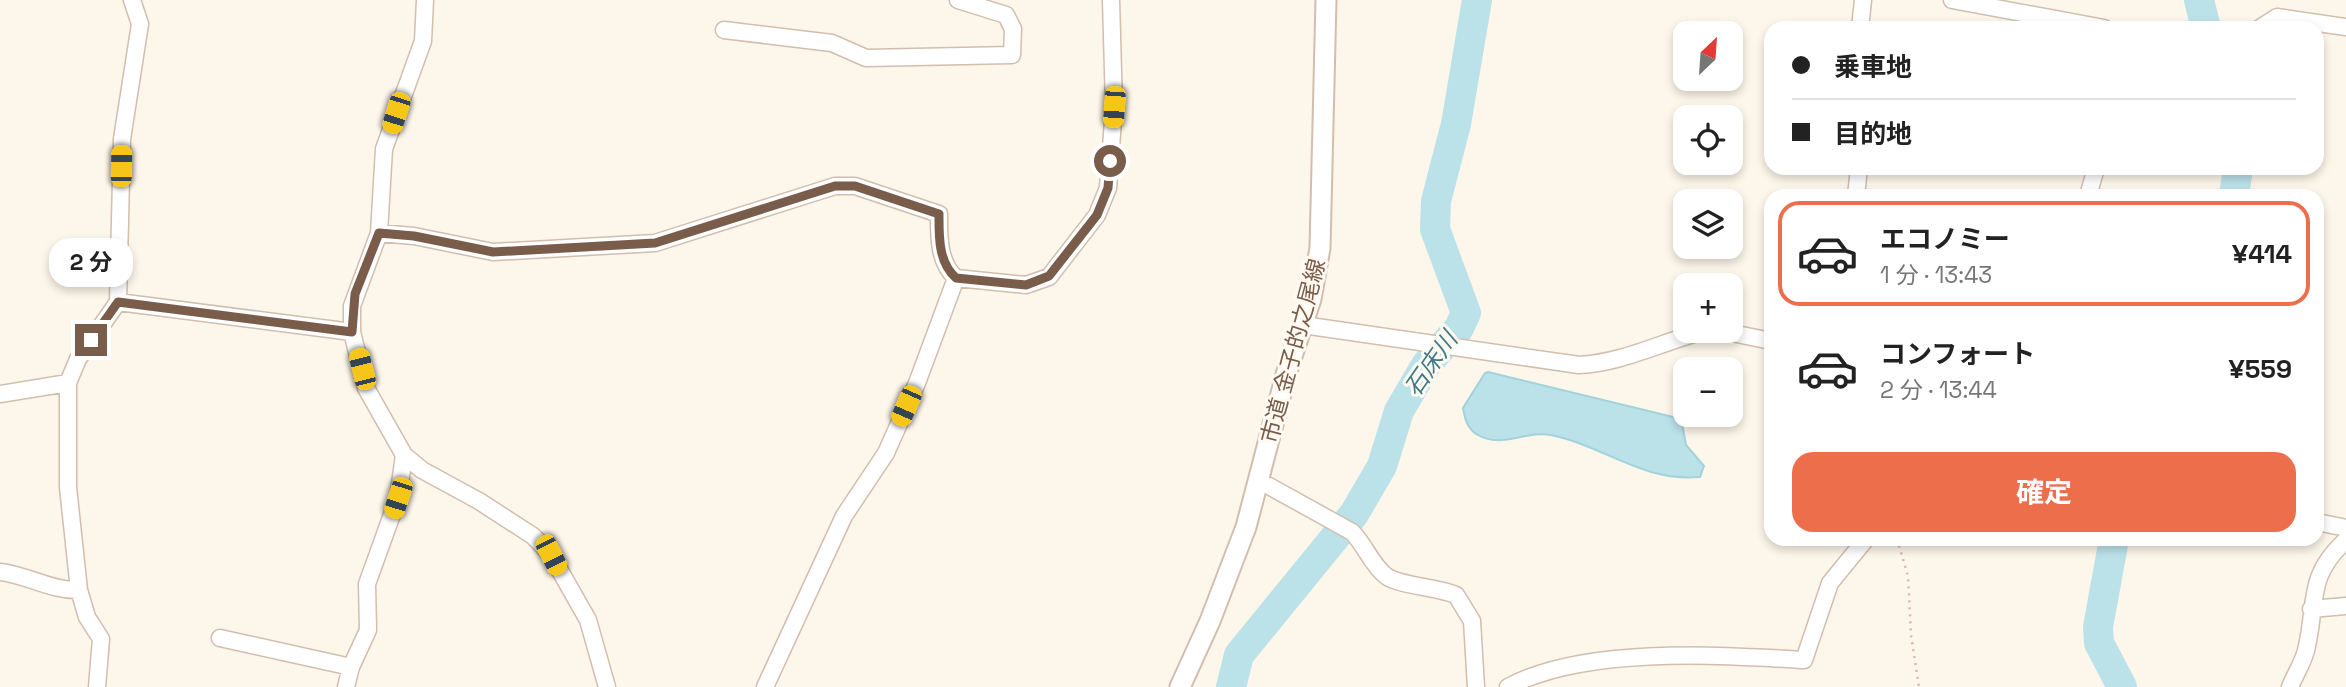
<!DOCTYPE html>
<html lang="ja">
<meta charset="utf-8">
<style>
:root{--surface:#fff;--page:#f6f6f6;--text:#222;--muted:#767676;--line:#e0e0e0;--accent:#ec6e4b}
body{margin:0;font-family:"Space Grotesk","Noto Sans JP",sans-serif;background:var(--page);color:var(--text);height:100vh;display:flex;flex-direction:column;font-size:26px;white-space:nowrap}
*{box-sizing:border-box;margin:0}
p{font-size:23px;color:var(--muted)}
.icon{flex:none;width:38px;height:38px;fill:none;stroke:currentColor;stroke-width:2;stroke-linecap:round;stroke-linejoin:round}
.map{position:relative;flex:1;overflow:hidden}
.panel{position:absolute;left:1764px;top:189px;width:560px;height:357px;display:flex;flex-direction:column;background:var(--surface);border-radius:21px;box-shadow:0 4px 10px #0003}
.panel>*{flex:none}
.guide{position:absolute;left:1764px;top:21px;width:560px;height:154px;border-radius:21px;box-shadow:0 4px 10px #0003;display:grid;align-content:center;height:154px;padding:0 28px;background:var(--surface)}
.needle{width:46px;rotate:25deg}
.tools{position:absolute;left:1673px;top:21px;display:grid;gap:14px}
.tools a{display:grid;place-items:center;width:70px;height:70px;border-radius:14px;background:var(--surface);box-shadow:0 4px 10px #0003;font-size:35px}
.end{position:absolute;width:32px;height:32px;margin:-16px;border:9px solid #7a5c4b;background:#fff;box-shadow:0 0 0 4px #fff}
.from{border-radius:50%}
.bubble{position:absolute;height:49px;border-radius:21px;background:var(--surface);box-shadow:0 4px 10px #0003;font-size:23px;font-weight:700;line-height:49px;text-align:center}
.car{position:absolute;width:21px;height:42px;margin:-21px -10px;border-radius:9px;box-shadow:0 0 5px 2px #0007;background:linear-gradient(#f5c518 24%,#345 0 40%,#f5c518 0 76%,#345 0 86%,#f5c518 0)}
.guide b{display:flex;align-items:center;gap:24px;height:66px;font-size:26px}
.guide b+b{border-top:2px solid var(--line)}
.guide i{width:18px;height:18px;background:var(--text)}
ul{padding:12px 0 0;list-style:none}
li{display:flex;align-items:center;gap:21px;height:105px;margin:0 14px 10px;padding:0 14px;border:4px solid transparent;border-radius:21px}
li div{flex:1}
li b{display:block;font-size:26px}
li em{font-style:normal;font-weight:700}
li.selected{border-color:var(--accent)}
li>.icon{width:63px;height:63px;stroke-width:1.5}
.cta{display:flex;gap:14px;margin-top:auto;padding:14px 28px}
.cta a{flex:1;height:80px;border-radius:21px;background:var(--accent);color:#fff;font-size:28px;font-weight:700;line-height:80px;text-align:center}
.map>svg:first-child{display:block}
.water{fill:#bce2e9;stroke:#a2d2db;stroke-width:2}
.lines{fill:none;stroke-linecap:round;stroke-linejoin:round}
.river{stroke:#bce2e9;stroke-width:30}
.minor-casing{stroke:#d1beae;stroke-width:19}
.tertiary-casing{stroke:#d1beae;stroke-width:23}
.path{stroke:#dab8a2;stroke-width:2.5;stroke-dasharray:2 5;stroke-linecap:butt}
.minor{stroke:#fff;stroke-width:16}
.tertiary{stroke:#fff;stroke-width:19}
.route{stroke:#7a5c4b;stroke-width:9}
.labels{text-anchor:middle;stroke-width:6;stroke-linejoin:round;paint-order:stroke}
.street-label{font-size:23px;fill:#7a5c4b;stroke:#fffaf1}
.water-label{font-size:24px;font-style:italic;fill:#407b87;stroke:#fffaf1}
</style>
<div class="map">
<svg width="2346" height="687" viewBox="0 0 2346 687">
<rect width="100%" height="100%" fill="#fdf6ea"/>
<path class="water" d="M 1488,372 L 1673,417 L 1682,423 L 1686,445 L 1704,466 L 1700,477 C 1642,482 1607,447 1551,435 C 1526,430 1502,449 1478,435 C 1467,429 1465,419 1463,408 L 1485,373 Z"/>
<g class="lines">
<path class="river" d="M 2199,0 L 2206,28
M 2234,196 L 2238,168
M 2114,539 L 2098,627 L 2099,643 L 2122,687
M 1231,687 L 1239,655 L 1354,514 L 1382,466 L 1399,411 L 1426,365 L 1459,328 L 1466,313 L 1435,229 L 1436,201 L 1456,124 L 1477,0"/>
<defs>
<path id="minor" d="M 425,0 L 423,41 L 384,149 L 379,233 L 352,306 L 352,332 L 366,388 L 404,455 L 422,470 L 479,501 L 533,536 L 551,555 L 588,620 L 607,687
M 1952,0 L 2104,28
M 1860,28 L 1863,0
M 2260,28 L 2277,17 L 2346,27
M 724,30 L 832,43 L 866,58 L 1012,55 L 1013,29 L 1006,15 L 958,0
M 1856,196 L 1859,168
M 2088,196 L 2096,168
M 379,233 L 414,236 L 493,252 L 655,243 L 835,186 L 855,186 L 939,214 C 939,236 938,262 956,278 L 1026,285 L 1049,277 L 1097,215 L 1108,188 L 1114,107 L 1111,0
M 118,302 L 352,332
M 1303,325 L 1579,365 C 1622,363 1662,342 1704,331
M 1722,331 L 1771,341
M 0,394 L 68,383
M 1269,486 L 1352,532 C 1366,546 1370,563 1386,576 C 1400,586 1437,587 1456,595 L 1472,621 L 1476,687
M 2317,522 L 2346,528
M 0,572 C 27,575 52,591 79,590
M 2311,609 L 2346,606
M 220,638 L 351,667
M 97,687 L 101,639 L 87,617 L 79,590 L 68,487 L 68,383 L 78,359 L 118,302 L 122,139 L 140,24 L 132,0
M 346,687 L 351,667 L 368,630 L 367,584 L 398,498 L 404,455
M 765,687 L 844,516 L 886,453 L 917,383 L 956,278
M 1508,687 C 1584,646 1719,655 1804,660 L 1830,583 L 1866,539
M 2290,687 C 2295,674 2305,660 2307,646 C 2317,600 2307,576 2346,540"/>
<path id="tertiary" d="M 1180,687 L 1210,621 L 1246,527 L 1287,371 L 1311,299 L 1320,248 L 1326,0"/>
</defs>
<use href="#minor" class="minor-casing"/>
<use href="#tertiary" class="tertiary-casing"/>
<path class="path" d="M 1897,539 L 1908,576 L 1911,635 L 1919,687"/>
<use href="#minor" class="minor"/>
<use href="#tertiary" class="tertiary"/>
</g>
<g class="lines">
<path class="route" d="M 91,340 L 118,302 L 352,332 L 355,294 L 379,233 L 414,236 L 493,252 L 655,243 L 835,186 L 855,186 L 939,214 C 939,236 938,262 956,278 L 1026,285 L 1049,276 L 1097,215 L 1108,188 L 1110,161"/>
</g>
<g class="labels">
<g class="street-label">
<text transform="translate(1293 351) rotate(-75)" y="8">市道 金子的之尾線</text>
</g>
<g class="water-label">
<text transform="translate(1431 364) rotate(-55)" y="8">石床川</text>
</g>
</g>
</svg>
<div class="tools">
<a><svg class="needle" viewBox="-14 -14 28 28"><path d="M0-13l5 13h-10z" fill="#e53935"/><path d="M0 13l5-13h-10z" fill="#767676"/></svg></a>
<a><svg class="icon" aria-label="locate" viewBox="0 0 24 24"><circle cx="12" cy="12" r="6"/><path d="M12 2v4M12 18v4M2 12h4M18 12h4"/></svg></a>
<a><svg class="icon" aria-label="layers" viewBox="0 0 24 24"><path d="M12 4l9 5-9 5-9-5zM3 14l9 5 9-5"/></svg></a>
<a>+</a>
<a>−</a>
</div>
<i class="end from" style="left:1110px;top:161px"></i>
<i class="end" style="left:91px;top:340px"></i>
<div class="bubble" style="left:49px;top:238px;width:84px">2 分</div>
<i class="car" style="left:1114px;top:107px;rotate:184deg"></i>
<i class="car" style="left:396px;top:113px;rotate:198deg"></i>
<i class="car" style="left:121px;top:166px;rotate:1deg"></i>
<i class="car" style="left:362px;top:369px;rotate:346deg"></i>
<i class="car" style="left:906px;top:406px;rotate:204deg"></i>
<i class="car" style="left:398px;top:498px;rotate:198deg"></i>
<i class="car" style="left:551px;top:555px;rotate:153deg"></i>
<div class="guide">
<b><i class="from"></i>乗車地</b>
<b><i></i>目的地</b>
</div>
<section class="panel">
<ul>
<li class="selected"><svg class="icon" aria-label="car" viewBox="0 0 24 24"><path d="M5 17H2v-5l4-1 3-4h7l3 4 3 1v5h-3M9 17h6M6 11h13"/><circle cx="7" cy="17" r="2"/><circle cx="17" cy="17" r="2"/></svg><div><b>エコノミー</b><p>1 分 · 13:43</p></div><em>¥414</em></li>
<li><svg class="icon" aria-label="car" viewBox="0 0 24 24"><path d="M5 17H2v-5l4-1 3-4h7l3 4 3 1v5h-3M9 17h6M6 11h13"/><circle cx="7" cy="17" r="2"/><circle cx="17" cy="17" r="2"/></svg><div><b>コンフォート</b><p>2 分 · 13:44</p></div><em>¥559</em></li>
</ul>
<div class="cta"><a>確定</a></div>
</section>
</div>
